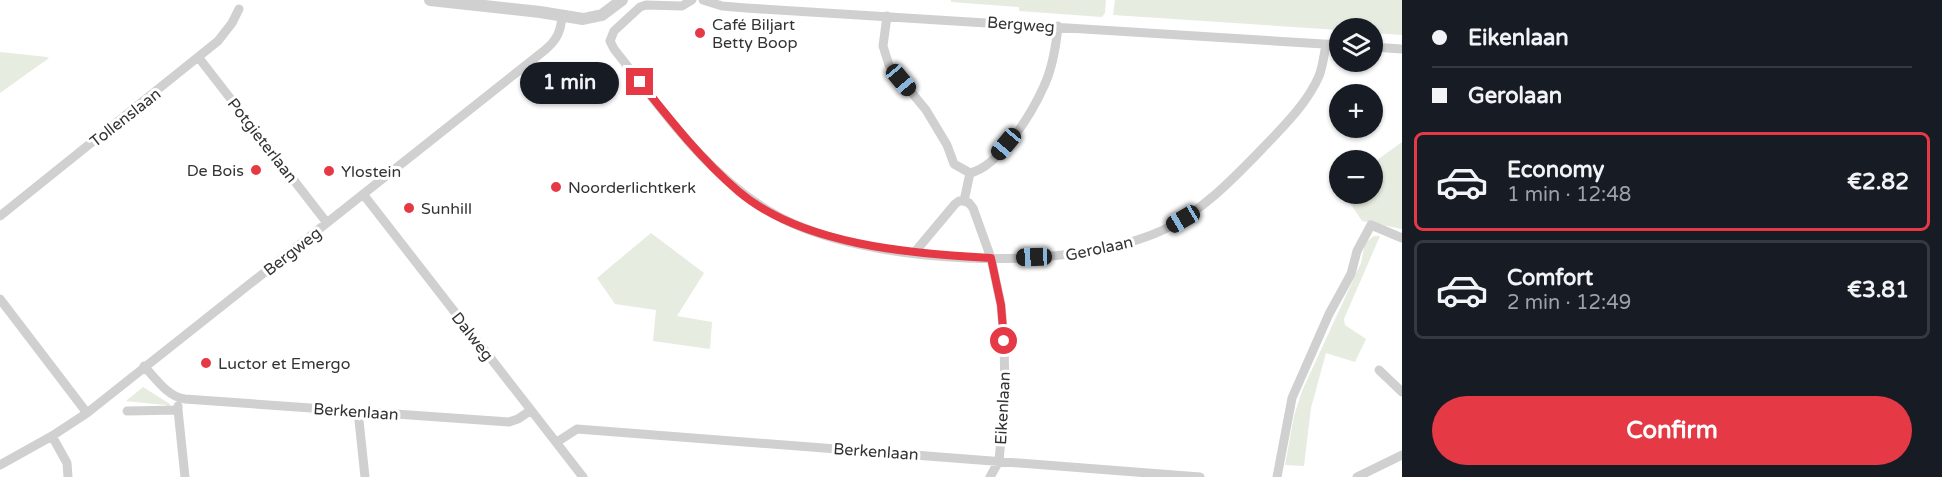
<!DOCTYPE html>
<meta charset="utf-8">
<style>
:root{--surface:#171b24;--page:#242831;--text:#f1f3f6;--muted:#9ea1a6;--line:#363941;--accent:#e63946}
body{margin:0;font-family:"Varela Round",sans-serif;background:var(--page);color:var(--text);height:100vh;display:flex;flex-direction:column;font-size:22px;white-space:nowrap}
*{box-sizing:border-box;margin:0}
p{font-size:20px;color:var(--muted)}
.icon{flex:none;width:33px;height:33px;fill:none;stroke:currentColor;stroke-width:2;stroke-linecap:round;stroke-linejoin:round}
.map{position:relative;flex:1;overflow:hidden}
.side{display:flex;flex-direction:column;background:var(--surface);width:540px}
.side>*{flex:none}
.guide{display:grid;align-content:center;height:132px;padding:0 30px;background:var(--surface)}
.fabs{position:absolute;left:1329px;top:18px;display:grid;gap:12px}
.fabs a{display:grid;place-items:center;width:54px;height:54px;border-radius:50%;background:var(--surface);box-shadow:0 2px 4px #0004;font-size:30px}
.end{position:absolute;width:27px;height:27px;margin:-14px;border:8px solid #e63946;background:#fff;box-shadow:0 0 0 3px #fff}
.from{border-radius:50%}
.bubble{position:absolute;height:42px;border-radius:21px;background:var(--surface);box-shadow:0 2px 4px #0004;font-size:20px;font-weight:700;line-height:42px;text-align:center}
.car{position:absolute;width:18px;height:36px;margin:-18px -9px;border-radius:8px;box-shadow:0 0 4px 2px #0007;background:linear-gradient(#222 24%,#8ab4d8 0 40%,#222 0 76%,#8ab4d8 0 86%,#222 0)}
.guide b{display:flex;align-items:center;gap:21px;height:57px;font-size:22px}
.guide b+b{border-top:2px solid var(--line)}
.guide i{width:15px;height:15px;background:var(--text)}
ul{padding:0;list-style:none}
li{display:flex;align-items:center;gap:18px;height:99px;margin:0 12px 9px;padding:0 18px;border:3px solid var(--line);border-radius:9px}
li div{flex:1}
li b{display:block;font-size:22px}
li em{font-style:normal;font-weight:700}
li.active{border-color:var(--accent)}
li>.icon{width:54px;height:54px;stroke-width:1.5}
.button{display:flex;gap:12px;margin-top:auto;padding:12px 30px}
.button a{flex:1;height:69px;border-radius:36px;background:var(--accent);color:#fff;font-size:24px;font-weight:700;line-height:69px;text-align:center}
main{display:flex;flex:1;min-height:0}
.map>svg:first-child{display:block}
.green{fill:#e6ecdf}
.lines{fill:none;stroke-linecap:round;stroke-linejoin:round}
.minor{stroke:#d0d0d0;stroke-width:9}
.tertiary{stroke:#d0d0d0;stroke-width:12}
.route{stroke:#e63946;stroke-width:8}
.poi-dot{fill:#e63946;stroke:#fff;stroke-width:2}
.labels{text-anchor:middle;stroke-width:6;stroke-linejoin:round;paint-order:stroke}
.poi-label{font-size:16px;fill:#333;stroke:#fff;text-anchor:start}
.street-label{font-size:16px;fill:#333;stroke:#fff}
</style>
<main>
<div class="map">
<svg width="1402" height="477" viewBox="0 0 1402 477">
<rect width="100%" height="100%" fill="#fff"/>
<path class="green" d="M 951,0 L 1106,0 L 1105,13 L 1102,17 L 1019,11 L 1019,7 L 951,2 Z
M 1115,0 L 1402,0 L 1402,35 L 1373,33 L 1372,28 L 1340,28 L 1339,30 L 1113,15 Z
M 0,52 L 47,57 L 49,58 L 0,93 Z
M 1402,142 L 1402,229 L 1362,221 L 1344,194 L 1372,194 L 1373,163 Z
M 651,233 L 704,273 L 677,316 L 712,322 L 710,349 L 653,341 L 656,310 L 615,304 L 597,278 Z
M 1374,236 L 1380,236 L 1344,319 L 1345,325 L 1366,339 L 1355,362 L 1326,353 L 1311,408 L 1304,466 L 1285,465 L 1294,416 L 1302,391 L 1361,263 L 1365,243 Z
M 143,387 L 170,404 L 170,408 L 165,405 L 126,401 Z"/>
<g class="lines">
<path class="minor" d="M 692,0 L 682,6 L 646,5 L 640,7 L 614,31 L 610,41 L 614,49 C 662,109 706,175 774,214 C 865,266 1068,274 1163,230 C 1201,212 1232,180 1261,150 C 1282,128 1307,104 1319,76 C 1323,66 1324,54 1326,45
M 703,0 L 722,6 L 746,8 L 1340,45
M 887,16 L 883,46 L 889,65 L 926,110 L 947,145 L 954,164 L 970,173 L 964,201
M 1372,47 L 1402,49
M 199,58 L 327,223
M 970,173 C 1000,166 1032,113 1044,86 C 1053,67 1056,46 1058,26
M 363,194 L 583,477
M 964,201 L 969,203 L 973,208 L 991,258 L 1001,305 L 1004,341 L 1005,395 L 999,461 L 990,477
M 0,216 L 218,41 L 232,23 L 239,9
M 914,253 L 955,204 L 959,201 L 964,201
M 0,299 L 87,413
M 144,366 C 155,378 168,397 185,399 L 509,422 L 518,419 L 531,410
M 1379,370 L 1402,392
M 178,410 L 185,477
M 127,411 L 178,410 L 178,406
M 358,411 L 365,477
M 52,436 L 67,463 L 68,477
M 557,442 L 577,429 L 1200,477
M 0,465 L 52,436 L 87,413 L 545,50 C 557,40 561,31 562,16
M 1277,477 L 1292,398 L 1329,314 L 1351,274 L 1357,251 L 1371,225 L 1402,238
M 1357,477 L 1402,455"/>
<path class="tertiary" d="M 430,0 L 540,12 L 583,19 L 602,15 L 622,0"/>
</g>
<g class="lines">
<path class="route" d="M 640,82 C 671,121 701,159 738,191 C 801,245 912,254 991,258 L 1001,305 L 1004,341"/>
</g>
<g class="poi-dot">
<circle cx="700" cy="33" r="6"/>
<circle cx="256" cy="170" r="6"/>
<circle cx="329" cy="171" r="6"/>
<circle cx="556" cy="187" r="6"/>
<circle cx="409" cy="208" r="6"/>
<circle cx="206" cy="363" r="6"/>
</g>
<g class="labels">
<g class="poi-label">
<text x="712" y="30">Café Biljart<tspan x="712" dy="18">Betty Boop</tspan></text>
<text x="244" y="176" text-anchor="end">De Bois</text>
<text x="341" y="177">Ylostein</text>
<text x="568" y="193">Noorderlichtkerk</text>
<text x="421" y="214">Sunhill</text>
<text x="218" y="369">Luctor et Emergo</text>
</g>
<g class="street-label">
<text transform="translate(1021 24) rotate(4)" y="6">Bergweg</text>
<text transform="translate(125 117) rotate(-38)" y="6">Tollenslaan</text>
<text transform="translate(263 140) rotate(52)" y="6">Potgieterlaan</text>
<text transform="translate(1099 248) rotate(-12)" y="6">Gerolaan</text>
<text transform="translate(292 251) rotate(-38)" y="6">Bergweg</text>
<text transform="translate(473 336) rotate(52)" y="6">Dalweg</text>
<text transform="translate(1002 408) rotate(-87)" y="6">Eikenlaan</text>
<text transform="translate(356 411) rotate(4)" y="6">Berkenlaan</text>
<text transform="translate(876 451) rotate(4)" y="6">Berkenlaan</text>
</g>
</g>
</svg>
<div class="fabs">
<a><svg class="icon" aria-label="layers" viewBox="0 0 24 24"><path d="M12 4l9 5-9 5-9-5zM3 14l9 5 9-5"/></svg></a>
<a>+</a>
<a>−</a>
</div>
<i class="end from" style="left:1004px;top:341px"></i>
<i class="end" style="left:640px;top:82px"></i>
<div class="bubble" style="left:520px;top:62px;width:99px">1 min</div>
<i class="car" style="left:901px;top:80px;rotate:140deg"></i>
<i class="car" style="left:1006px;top:144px;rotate:220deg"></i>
<i class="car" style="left:1183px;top:219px;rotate:240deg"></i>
<i class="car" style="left:1034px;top:257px;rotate:268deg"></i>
</div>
<section class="side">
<div class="guide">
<b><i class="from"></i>Eikenlaan</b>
<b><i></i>Gerolaan</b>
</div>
<ul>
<li class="active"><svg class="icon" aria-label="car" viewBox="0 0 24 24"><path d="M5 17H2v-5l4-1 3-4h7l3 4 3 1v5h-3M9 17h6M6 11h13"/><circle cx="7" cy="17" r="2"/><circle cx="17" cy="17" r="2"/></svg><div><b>Economy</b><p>1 min · 12:48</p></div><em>€2.82</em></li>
<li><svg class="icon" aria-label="car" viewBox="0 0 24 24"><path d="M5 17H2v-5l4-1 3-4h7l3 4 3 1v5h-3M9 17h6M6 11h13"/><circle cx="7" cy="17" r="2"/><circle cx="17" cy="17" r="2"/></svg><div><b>Comfort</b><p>2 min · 12:49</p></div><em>€3.81</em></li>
</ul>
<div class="button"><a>Confirm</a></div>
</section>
</main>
